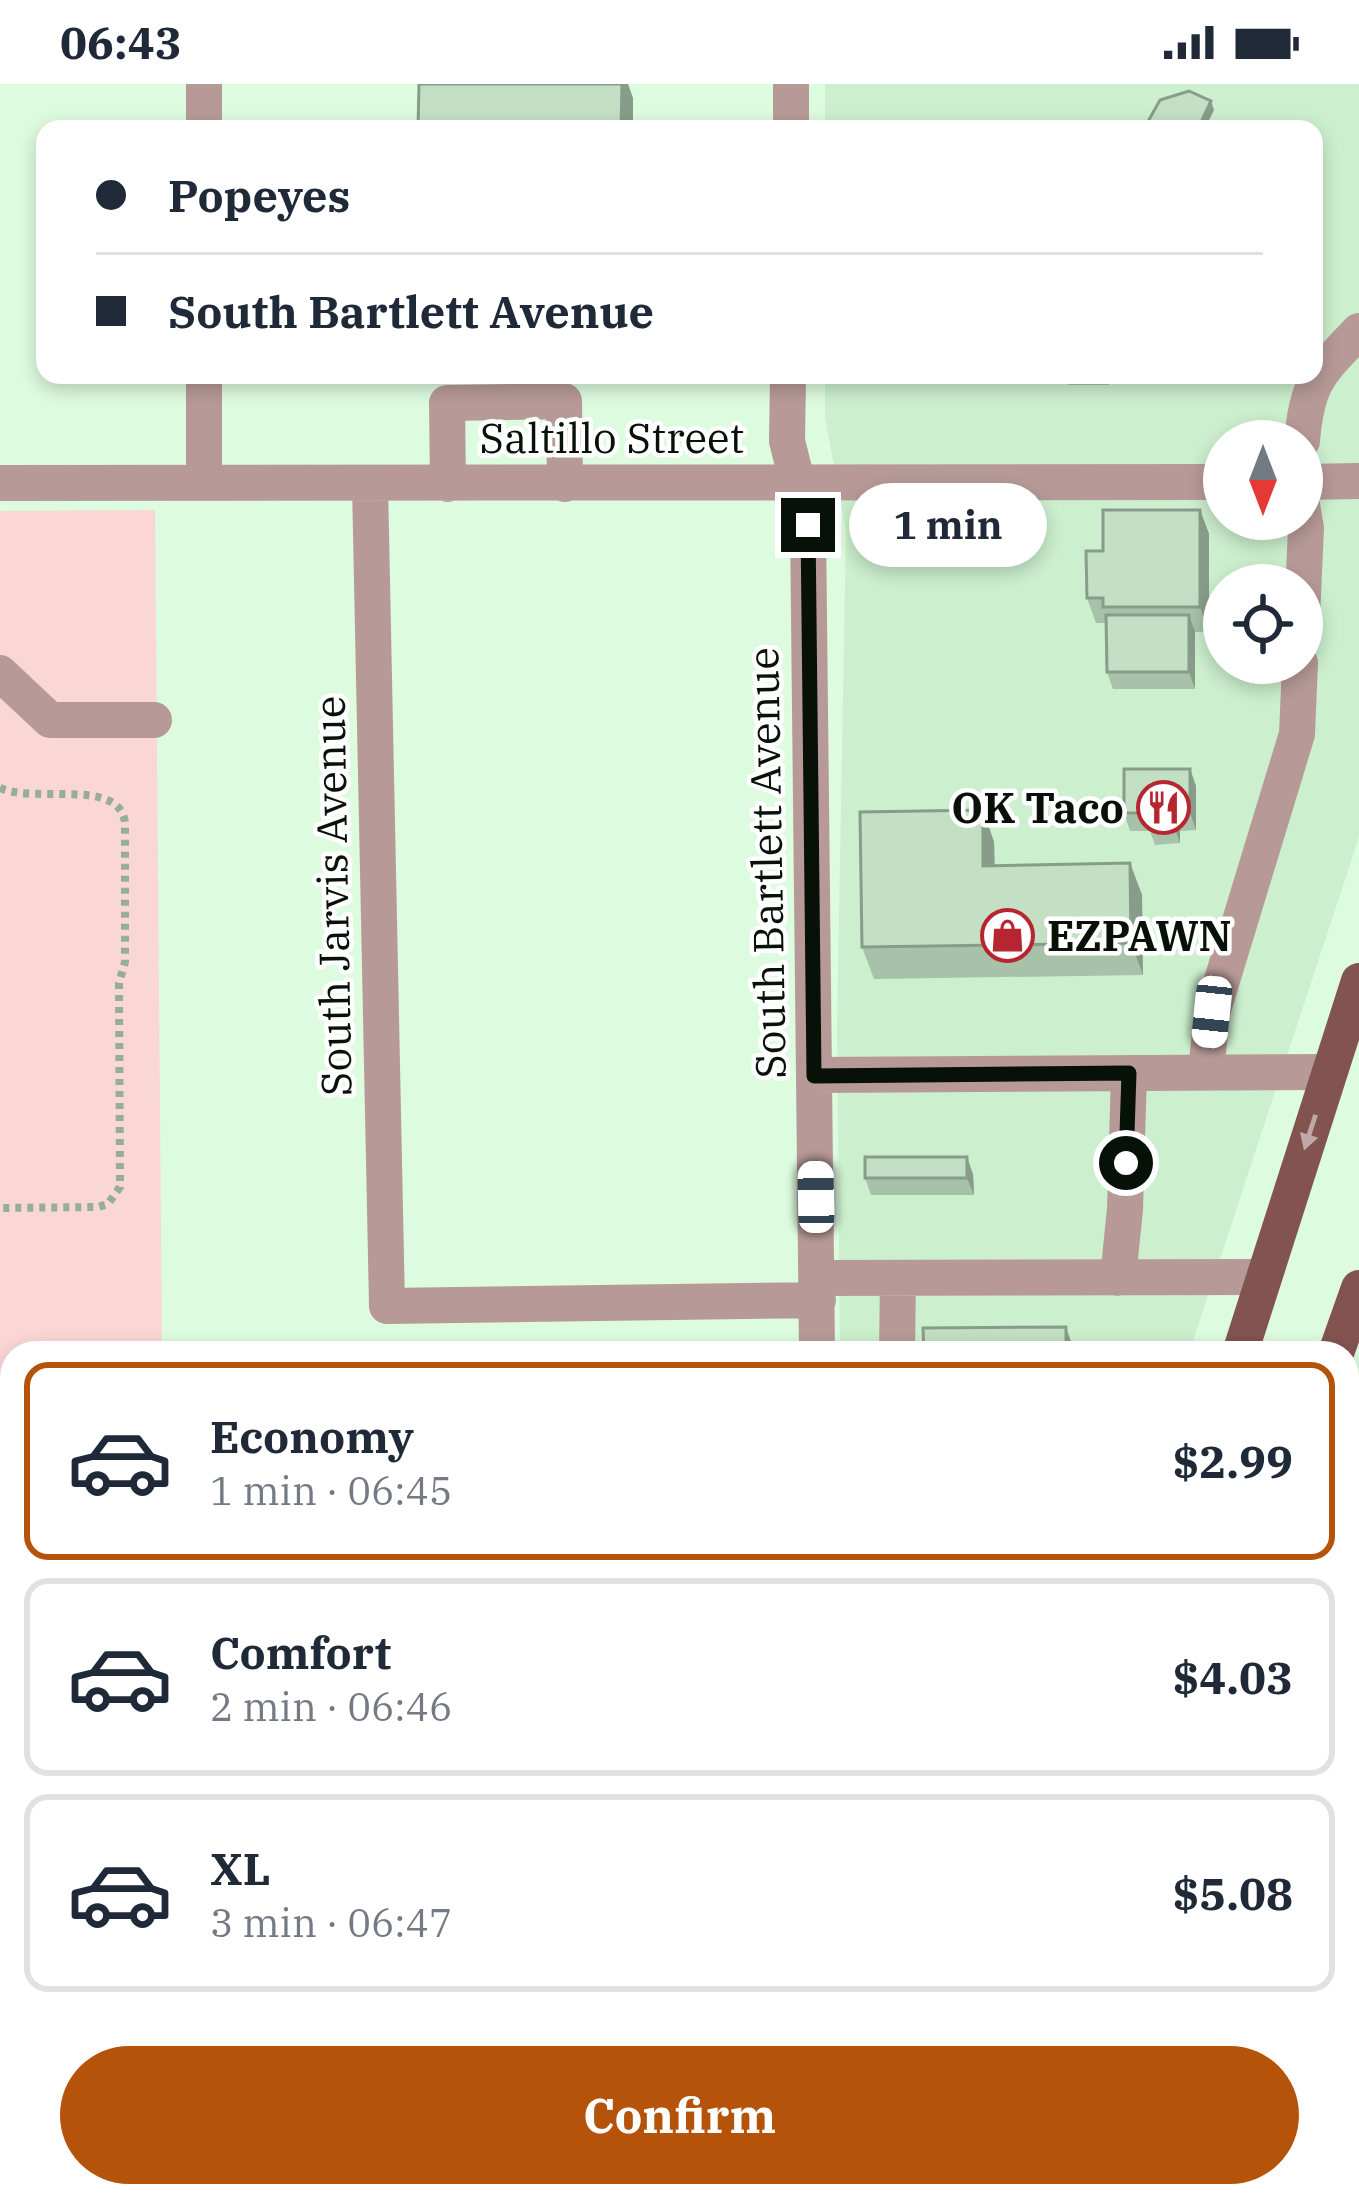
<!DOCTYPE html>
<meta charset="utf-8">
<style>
:root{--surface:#fff;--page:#f2f2f3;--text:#1f2937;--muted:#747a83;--line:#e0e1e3;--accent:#b45309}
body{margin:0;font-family:"IBM Plex Serif",serif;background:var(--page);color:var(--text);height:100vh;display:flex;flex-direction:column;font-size:45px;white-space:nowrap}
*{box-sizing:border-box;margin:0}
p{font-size:39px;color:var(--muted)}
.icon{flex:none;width:66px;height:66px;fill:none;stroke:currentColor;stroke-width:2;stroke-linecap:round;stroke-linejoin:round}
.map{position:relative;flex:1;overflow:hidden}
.sheet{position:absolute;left:0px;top:1257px;width:1359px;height:867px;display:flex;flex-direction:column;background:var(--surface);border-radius:36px 36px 0 0;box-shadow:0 6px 18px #0003}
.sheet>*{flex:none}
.top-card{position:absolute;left:36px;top:36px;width:1287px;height:264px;border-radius:24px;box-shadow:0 6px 18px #0003;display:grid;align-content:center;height:264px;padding:0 60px;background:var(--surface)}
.needle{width:78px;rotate:180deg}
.controls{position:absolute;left:1203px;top:336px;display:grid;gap:24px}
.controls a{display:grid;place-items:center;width:120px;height:120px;border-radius:50%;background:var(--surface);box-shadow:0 6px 18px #0003;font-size:60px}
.end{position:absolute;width:54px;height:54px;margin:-27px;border:15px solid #071108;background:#fff;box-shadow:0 0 0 6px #fff}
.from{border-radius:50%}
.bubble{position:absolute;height:84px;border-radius:42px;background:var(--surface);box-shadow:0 6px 18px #0003;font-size:39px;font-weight:800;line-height:84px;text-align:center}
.car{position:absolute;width:36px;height:72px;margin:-36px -18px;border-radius:15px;box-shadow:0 0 9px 3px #0007;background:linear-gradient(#fff 24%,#345 0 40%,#fff 0 76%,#345 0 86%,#fff 0)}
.top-card b{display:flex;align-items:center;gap:42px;height:114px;font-size:45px}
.top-card b+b{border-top:3px solid var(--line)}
.top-card i{width:30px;height:30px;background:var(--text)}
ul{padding:21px 0 0;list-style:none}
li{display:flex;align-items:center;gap:36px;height:198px;margin:0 24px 18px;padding:0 36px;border:6px solid var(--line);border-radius:24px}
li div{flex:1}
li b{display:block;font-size:45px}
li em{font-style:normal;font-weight:800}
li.active{border-color:var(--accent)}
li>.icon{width:108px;height:108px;stroke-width:1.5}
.action{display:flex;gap:24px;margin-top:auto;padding:24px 60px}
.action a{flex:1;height:138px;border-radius:72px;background:var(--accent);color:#fff;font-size:48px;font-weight:800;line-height:138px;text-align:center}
.status{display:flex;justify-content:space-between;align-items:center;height:84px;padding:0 60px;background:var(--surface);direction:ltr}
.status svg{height:33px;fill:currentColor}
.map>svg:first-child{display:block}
.built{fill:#ccefce;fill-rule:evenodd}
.green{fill:#fad7d5}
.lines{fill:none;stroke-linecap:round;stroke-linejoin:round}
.path{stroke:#96ad97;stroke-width:8;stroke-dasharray:6 6;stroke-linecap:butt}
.minor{stroke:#b79a98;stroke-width:36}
.major{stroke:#835350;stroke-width:36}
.wall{fill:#a8c1a9}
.shaded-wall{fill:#889d89}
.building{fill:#c3e0c4;stroke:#889d89;stroke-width:3}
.oneway{fill:#c0a8a7}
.route{stroke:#071108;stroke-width:15}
.labels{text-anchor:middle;stroke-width:9;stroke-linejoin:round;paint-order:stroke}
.street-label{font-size:42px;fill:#071108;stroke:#fefefe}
.poi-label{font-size:42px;font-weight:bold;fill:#071108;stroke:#fefefe;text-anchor:end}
</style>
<div class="status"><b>06:43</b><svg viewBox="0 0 49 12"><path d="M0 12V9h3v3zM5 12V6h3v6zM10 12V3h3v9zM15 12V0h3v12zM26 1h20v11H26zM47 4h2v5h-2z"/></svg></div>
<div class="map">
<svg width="1359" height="2123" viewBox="0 0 1359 2123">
<rect width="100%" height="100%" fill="#ddfbde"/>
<path class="built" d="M 825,0 L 1359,0 L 1359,753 L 1189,1269 L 840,1269 L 837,945 L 846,448 L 825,333 L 825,291 L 1314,291 L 1314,45 L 825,45 ZM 1224,357 L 1302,357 L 1302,435 L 1224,435 ZM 1224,501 L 1302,501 L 1302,579 L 1224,579 Z
M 1359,1296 L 1359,1524 L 1347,1523 L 1347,1331 Z
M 0,1640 L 12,1640 L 12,2112 L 162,2112 L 162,2123 L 0,2123 Z
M 250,2112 L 914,2112 L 910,2123 L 250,2123 Z
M 1124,2112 L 1287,2112 L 1287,2123 L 1123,2123 Z"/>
<path class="green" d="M 155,426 L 162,1269 L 12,1269 L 12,1558 L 0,1558 L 0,427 Z"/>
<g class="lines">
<path class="path" d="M 0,704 C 35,720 120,693 125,739 L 125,878 L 119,899 L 120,1103 L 108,1120 L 98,1123 L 0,1124"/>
<path class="minor" d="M 204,0 L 204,45
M 791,45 L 791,0
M 204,291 L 204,399
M 788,291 L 787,357 L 808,441 L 817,1269
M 1302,357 C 1307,297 1319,289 1359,247
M 1302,398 L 1359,397
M 0,399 L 1224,398
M 370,400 L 387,1222 L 818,1216
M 448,400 L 447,319 L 564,317 L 565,400
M 1302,421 L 1306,444 L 1302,534
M 0,589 L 50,636 L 154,636
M 1206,988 L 1212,929 L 1297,650 L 1300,579
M 814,991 L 1329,988
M 817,1194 L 1264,1193
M 1118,1194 L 1125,1125 L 1129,989
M 897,1269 L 898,1194
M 0,1706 L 12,1706
M 0,1820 L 12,1820
M 217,2112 L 217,2123
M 589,2112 L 594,2123"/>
<path class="major" d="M 1240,1269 L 1359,897
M 1336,1269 L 1359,1204
M 0,1586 L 12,1586
M 1347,1625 L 1359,1638
M 950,2123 L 953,2112
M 1041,2123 L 1045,2112"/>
</g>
<path class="wall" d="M 1065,291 L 1109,291 L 1109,301 L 1068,301 Z
M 1200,426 L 1209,450 L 1209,548 L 1195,548 L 1195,605 L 1113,605 L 1107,588 L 1106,539 L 1096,539 L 1087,514 L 1103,467 Z
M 1190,685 L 1196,702 L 1196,746 L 1180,747 L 1180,759 L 1155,761 L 1150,747 L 1130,747 L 1124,729 Z
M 983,726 L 994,758 L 995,782 L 1130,779 L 1142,811 L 1143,891 L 874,895 L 862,863 Z
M 973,1090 L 974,1111 L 871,1111 L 865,1094 Z"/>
<path class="shaded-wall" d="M 622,0 L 628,0 L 633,14 L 633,45 L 621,45 Z
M 1211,17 L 1214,26 L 1205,45 L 1202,36 Z
M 1200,426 L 1209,450 L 1209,548 L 1200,523 Z
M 1189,531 L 1195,548 L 1195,605 L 1189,588 Z
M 1190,685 L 1196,702 L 1196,746 L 1190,729 Z
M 983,726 L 994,758 L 995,814 L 983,782 Z
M 1174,729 L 1180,747 L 1180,759 L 1174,742 Z
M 1130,779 L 1142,811 L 1143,891 L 1131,859 Z
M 967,1073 L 973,1090 L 974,1111 L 967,1094 Z
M 1066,1243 L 1075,1269 L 1066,1269 Z
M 476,2112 L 487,2112 L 487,2123 L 476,2123 Z"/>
<path class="building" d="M 419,0 L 622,0 L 621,45 L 418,45 Z
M 1189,7 L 1211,17 L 1202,36 L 1205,45 L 1139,45 L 1145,43 L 1160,16 Z
M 1065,291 L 1106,291 L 1106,293 L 1065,293 Z
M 1103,426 L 1200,426 L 1200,523 L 1103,523 L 1103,514 L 1087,514 L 1086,467 L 1103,467 Z
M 1106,531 L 1189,531 L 1189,588 L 1107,588 Z
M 1124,685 L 1190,685 L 1190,729 L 1174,729 L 1174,742 L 1149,744 L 1149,729 L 1124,729 Z
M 983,726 L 983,782 L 1130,779 L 1131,859 L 862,863 L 860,728 Z
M 865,1073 L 967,1073 L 967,1094 L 865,1094 Z
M 1066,1243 L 1066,1269 L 924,1269 L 923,1244 Z
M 352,2112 L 476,2112 L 476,2123 L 352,2123 Z"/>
<defs><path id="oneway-solid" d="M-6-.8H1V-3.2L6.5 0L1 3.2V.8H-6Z" transform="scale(3)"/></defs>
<use class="oneway" href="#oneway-solid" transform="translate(1310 1048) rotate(108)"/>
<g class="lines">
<path class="route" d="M 808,441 L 814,992 L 1129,989 L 1126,1079"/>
</g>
<defs>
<symbol id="restaurant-ring" viewBox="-11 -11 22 22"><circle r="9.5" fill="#fefefe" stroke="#b62530" stroke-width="1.5"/><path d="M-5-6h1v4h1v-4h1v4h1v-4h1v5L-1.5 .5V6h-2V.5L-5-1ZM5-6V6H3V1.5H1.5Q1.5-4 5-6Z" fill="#b62530"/></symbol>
<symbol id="shop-ring" viewBox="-11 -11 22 22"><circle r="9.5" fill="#fefefe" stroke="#b62530" stroke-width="1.5"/><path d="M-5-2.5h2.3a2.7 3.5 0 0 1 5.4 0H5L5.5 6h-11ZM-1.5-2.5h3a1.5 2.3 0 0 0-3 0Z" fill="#b62530"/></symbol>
</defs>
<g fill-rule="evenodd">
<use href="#restaurant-ring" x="1134" y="694" width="59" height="59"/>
<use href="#shop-ring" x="978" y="822" width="59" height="59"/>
</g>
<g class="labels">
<g class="street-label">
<text x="612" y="369">Saltillo Street</text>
<text transform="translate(767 779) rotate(-91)" y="15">South Bartlett Avenue</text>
<text transform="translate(333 812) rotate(-91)" y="15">South Jarvis Avenue</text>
</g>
<g class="poi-label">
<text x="1124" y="739">OK Taco</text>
<text x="1047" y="867" text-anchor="start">EZPAWN</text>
</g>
</g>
</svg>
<div class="controls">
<a><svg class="needle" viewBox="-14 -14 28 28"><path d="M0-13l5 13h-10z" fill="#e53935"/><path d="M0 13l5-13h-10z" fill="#747a83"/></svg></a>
<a><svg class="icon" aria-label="locate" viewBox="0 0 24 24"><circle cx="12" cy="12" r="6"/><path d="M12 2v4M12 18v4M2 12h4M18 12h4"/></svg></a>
</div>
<i class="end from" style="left:1126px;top:1079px"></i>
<i class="end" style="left:808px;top:441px"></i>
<div class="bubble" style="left:849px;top:399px;width:198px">1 min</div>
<i class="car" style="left:1212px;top:928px;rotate:186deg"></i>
<i class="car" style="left:816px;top:1113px;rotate:359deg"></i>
<div class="top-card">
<b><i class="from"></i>Popeyes</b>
<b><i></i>South Bartlett Avenue</b>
</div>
<section class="sheet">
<ul>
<li class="active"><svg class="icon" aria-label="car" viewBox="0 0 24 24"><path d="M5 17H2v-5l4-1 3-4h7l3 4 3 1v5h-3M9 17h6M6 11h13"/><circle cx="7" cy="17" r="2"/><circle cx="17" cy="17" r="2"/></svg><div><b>Economy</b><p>1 min · 06:45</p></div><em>$2.99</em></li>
<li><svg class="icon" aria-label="car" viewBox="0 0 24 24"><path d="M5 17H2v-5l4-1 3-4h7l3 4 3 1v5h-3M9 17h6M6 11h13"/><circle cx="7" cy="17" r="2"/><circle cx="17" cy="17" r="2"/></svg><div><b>Comfort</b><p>2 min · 06:46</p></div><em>$4.03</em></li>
<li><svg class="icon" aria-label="car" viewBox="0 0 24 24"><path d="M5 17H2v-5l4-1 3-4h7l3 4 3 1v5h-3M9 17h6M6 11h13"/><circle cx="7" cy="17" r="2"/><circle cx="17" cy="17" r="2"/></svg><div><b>XL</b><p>3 min · 06:47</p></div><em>$5.08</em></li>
</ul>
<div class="action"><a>Confirm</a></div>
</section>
</div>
